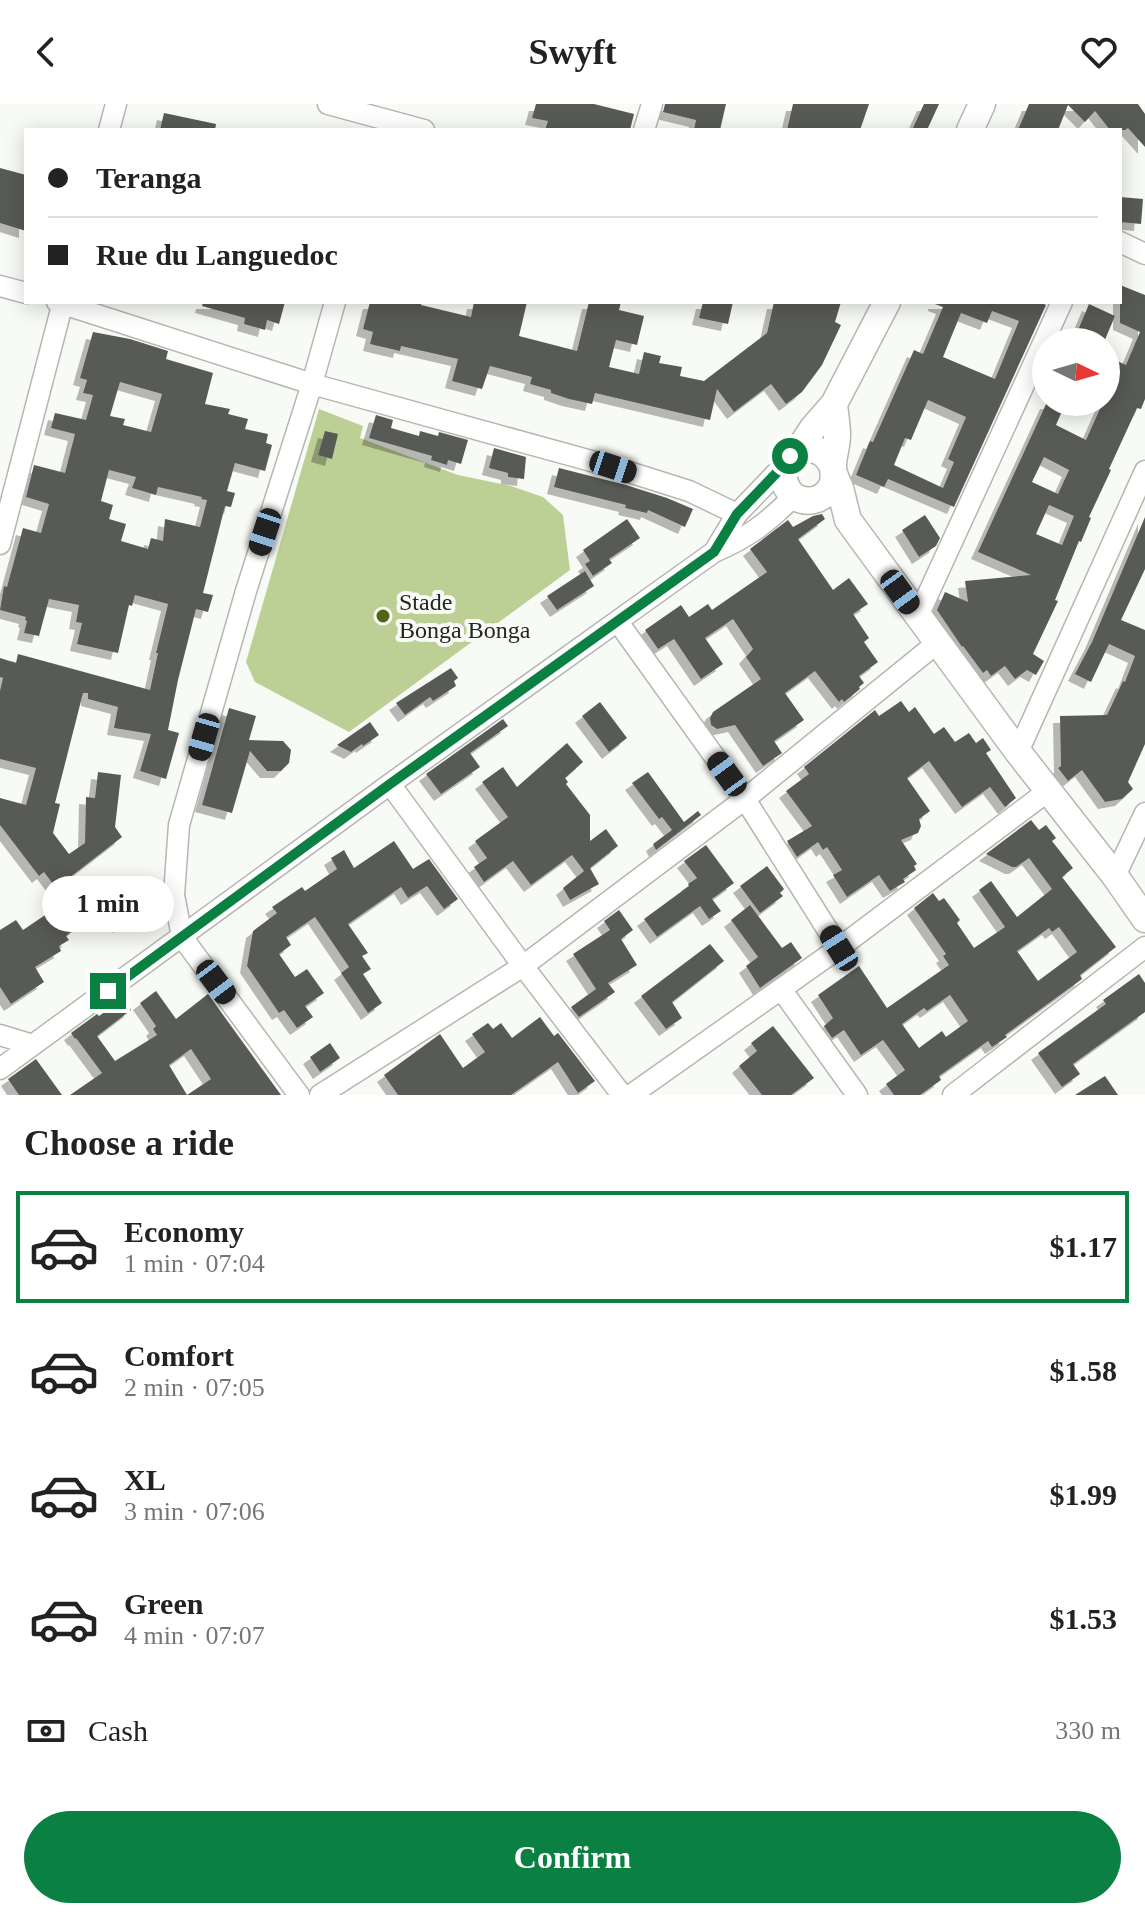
<!DOCTYPE html>
<meta charset="utf-8">
<style>
:root{--surface:#fff;--page:#f6f6f6;--text:#222;--muted:#767676;--line:#e0e0e0;--accent:#0b8043}
body{margin:0;font-family:Georgia,serif;background:var(--page);color:var(--text);height:100vh;display:flex;flex-direction:column;font-size:30px;white-space:nowrap}
*{box-sizing:border-box;margin:0}
p{font-size:26px;color:var(--muted)}
.icon{flex:none;width:44px;height:44px;fill:none;stroke:currentColor;stroke-width:2;stroke-linecap:round;stroke-linejoin:round}
.map{position:relative;height:991px;overflow:hidden}
.side{display:flex;flex-direction:column;background:var(--surface);flex:1}
.side>*{flex:none}
.guide{position:absolute;left:24px;top:24px;width:1098px;height:176px;border-radius:0px;box-shadow:0 4px 20px #0003;display:grid;align-content:center;height:176px;padding:0 24px;background:var(--surface)}
.needle{width:52px;rotate:95deg}
.tools{position:absolute;left:1032px;top:224px;display:grid;gap:16px}
.tools a{display:grid;place-items:center;width:88px;height:88px;border-radius:50%;background:var(--surface);box-shadow:0 4px 20px #0003;font-size:40px}
.end{position:absolute;width:36px;height:36px;margin:-18px;border:10px solid #0b8043;background:#fff;box-shadow:0 0 0 4px #fff}
.from{border-radius:50%}
.bubble{position:absolute;height:56px;border-radius:28px;background:var(--surface);box-shadow:0 4px 20px #0003;font-size:26px;font-weight:600;line-height:56px;text-align:center}
.car{position:absolute;width:24px;height:48px;margin:-24px -12px;border-radius:10px;box-shadow:0 0 6px 2px #0007;background:linear-gradient(#222 24%,#8ab4d8 0 40%,#222 0 76%,#8ab4d8 0 86%,#222 0)}
.guide b{display:flex;align-items:center;gap:28px;height:76px;font-size:30px}
.guide b+b{border-top:2px solid var(--line)}
.guide i{width:20px;height:20px;background:var(--text)}
ul{padding:0;list-style:none}
li{display:flex;align-items:center;gap:24px;height:112px;margin:0 16px 12px;padding:0 8px;border:4px solid transparent;border-radius:0px}
li div{flex:1}
li b{display:block;font-size:30px}
li em{font-style:normal;font-weight:600}
li.current{border-color:var(--accent)}
li>.icon{width:72px;height:72px;stroke-width:1.5}
h2{padding:0 24px;font-size:36px;line-height:96px}
.pay{display:flex;align-items:center;gap:20px;height:88px;padding:0 24px;font-size:30px}
.pay p{margin-inline-start:auto}
.primary-button{display:flex;gap:16px;margin-top:auto;padding:16px 24px}
.primary-button a{flex:1;height:92px;border-radius:48px;background:var(--accent);color:#fff;font-size:32px;font-weight:600;line-height:92px;text-align:center}
header{display:flex;justify-content:space-between;align-items:center;height:104px;padding:0 24px;background:var(--surface);font-size:36px;font-weight:600}
.map>svg:first-child{display:block}
.green{fill:#bcd096}
.building{fill:#595a56;fill-rule:evenodd;filter:url(#shadow)}
.lines{fill:none;stroke-linecap:round;stroke-linejoin:round}
.minor-casing{stroke:#b5b7b2;stroke-width:23}
.major-casing{stroke:#b5b7b2;stroke-width:29}
.minor{stroke:#fff;stroke-width:20}
.major{stroke:#fff;stroke-width:26}
.route{stroke:#0b8043;stroke-width:10}
.poi-dot{fill:#506614;stroke:#f8faf5;stroke-width:3}
.labels{text-anchor:middle;stroke-width:8;stroke-linejoin:round;paint-order:stroke}
.poi-label{font-size:24px;fill:#242523;stroke:#f8faf5;text-anchor:start}
</style>
<header><svg class="icon" aria-label="back" viewBox="0 0 24 24"><path d="M15 5l-7 7 7 7"/></svg>Swyft<svg class="icon" aria-label="heart" viewBox="0 0 24 24"><path d="M12 20l-8-8c-3-5 5-10 8-4 3-6 11-1 8 4z"/></svg></header>
<div class="map">
<svg width="1145" height="991" viewBox="0 0 1145 991">
<defs>
<filter id="shadow"><feDropShadow dx="-7" dy="7" stdDeviation="0" flood-color="#0004"/></filter>
</defs>
<rect width="100%" height="100%" fill="#f8faf5"/>
<path class="green" d="M 319,305 L 363,322 L 360,334 L 458,371 L 511,382 L 543,393 L 563,411 L 570,466 L 349,628 L 255,578 L 246,558 Z"/>
<path class="building" d="M 536,0 L 594,0 L 634,10 L 630,26 L 545,26 L 548,17 L 532,14 Z
M 665,0 L 726,0 L 720,26 L 694,26 L 696,16 L 663,8 Z
M 793,0 L 869,0 L 860,26 L 787,26 Z
M 924,0 L 939,0 L 927,26 L 912,26 Z
M 1029,0 L 1138,0 L 1145,10 L 1145,43 L 1128,24 L 1125,26 L 1110,26 L 1095,7 L 1085,18 L 1068,1 L 1058,26 L 1018,26 Z
M 164,9 L 216,20 L 215,26 L 160,26 Z
M 0,64 L 26,71 L 26,127 L 0,119 Z
M 1120,93 L 1143,95 L 1141,120 L 1120,118 Z
M 1120,181 L 1145,191 L 1145,295 L 1141,305 L 1137,304 L 1109,365 L 1111,366 L 1089,413 L 1091,414 L 1081,438 L 1079,437 L 1055,496 L 1058,497 L 1033,550 L 1044,557 L 1036,571 L 1027,566 L 1015,575 L 1005,562 L 991,572 L 987,566 L 983,569 L 963,542 L 962,543 L 937,506 L 945,488 L 968,498 L 965,477 L 1031,471 L 978,448 L 1047,298 L 1066,298 L 1056,321 L 1086,336 L 1103,298 L 1106,298 L 1106,252 L 1126,261 L 1140,228 L 1120,219 ZM 1044,353 L 1069,366 L 1058,390 L 1032,378 ZM 1049,401 L 1074,412 L 1062,441 L 1036,430 Z
M 203,198 L 285,198 L 279,220 L 267,216 L 265,226 L 244,220 L 245,214 L 202,202 Z
M 370,198 L 422,198 L 421,201 L 471,213 L 474,198 L 527,198 L 519,232 L 577,247 L 589,198 L 621,198 L 619,206 L 644,212 L 637,241 L 616,236 L 609,263 L 639,270 L 644,248 L 661,252 L 659,259 L 682,263 L 680,272 L 704,277 L 767,229 L 774,198 L 841,198 L 835,218 L 841,221 L 822,261 L 802,288 L 786,300 L 771,280 L 734,308 L 717,285 L 710,316 L 595,289 L 592,300 L 569,295 L 551,289 L 551,286 L 530,280 L 532,273 L 490,262 L 482,285 L 452,277 L 458,255 L 401,242 L 400,247 L 370,240 L 373,228 L 363,225 Z
M 703,198 L 733,198 L 728,220 L 699,214 Z
M 935,198 L 1040,198 L 1046,201 L 954,403 L 888,375 L 884,383 L 856,371 L 870,337 L 873,338 L 914,246 L 923,250 L 943,203 L 935,200 ZM 992,207 L 1019,217 L 995,275 L 943,253 L 961,209 L 987,219 ZM 928,296 L 966,313 L 948,355 L 954,358 L 943,384 L 894,361 L 905,334 L 911,336 Z
M 1089,200 L 1115,212 L 1104,238 L 1073,238 Z
M 93,228 L 130,235 L 168,247 L 166,255 L 213,269 L 205,300 L 230,305 L 228,310 L 248,315 L 245,325 L 268,330 L 266,339 L 272,341 L 265,367 L 235,359 L 227,387 L 235,389 L 231,403 L 225,402 L 203,489 L 213,491 L 208,508 L 196,505 L 178,576 L 168,626 L 179,629 L 166,675 L 140,667 L 151,630 L 114,624 L 118,603 L 88,595 L 88,589 L 83,589 L 55,699 L 60,700 L 53,729 L 69,750 L 85,739 L 86,693 L 95,694 L 98,668 L 121,671 L 115,723 L 122,733 L 56,784 L 44,768 L 39,772 L 0,721 L 0,694 L 26,701 L 36,664 L 0,655 L 0,587 L 3,574 L 0,573 L 0,554 L 16,559 L 18,550 L 150,586 L 158,549 L 156,549 L 168,500 L 135,491 L 132,502 L 129,501 L 118,549 L 77,540 L 82,519 L 76,518 L 79,501 L 49,495 L 39,532 L 24,529 L 27,517 L 25,516 L 26,513 L 0,506 L 4,482 L 7,483 L 23,424 L 41,429 L 49,400 L 26,393 L 34,361 L 65,369 L 75,330 L 51,324 L 55,309 L 86,316 L 93,291 L 83,289 L 87,276 L 80,274 ZM 120,278 L 162,290 L 151,328 L 123,321 L 125,315 L 110,312 ZM 109,366 L 136,373 L 132,384 L 156,391 L 158,383 L 202,393 L 201,395 L 207,396 L 200,423 L 165,415 L 163,437 L 151,434 L 148,445 L 121,437 L 126,420 L 109,415 L 113,401 L 101,397 Z
M 376,311 L 393,316 L 391,324 L 419,332 L 420,327 L 438,332 L 439,328 L 468,336 L 461,360 L 448,356 L 447,361 L 431,356 L 432,352 L 369,334 Z
M 325,327 L 338,330 L 332,355 L 318,351 Z
M 494,344 L 526,353 L 524,375 L 508,373 L 508,369 L 489,364 Z
M 559,364 L 626,381 L 667,394 L 693,405 L 685,423 L 648,406 L 647,409 L 625,404 L 626,401 L 554,383 Z
M 822,410 L 825,415 L 798,435 L 833,486 L 849,474 L 868,500 L 853,510 L 869,534 L 864,538 L 878,558 L 859,572 L 864,579 L 859,583 L 860,585 L 844,598 L 842,595 L 839,598 L 815,567 L 785,589 L 804,616 L 774,637 L 782,649 L 763,662 L 735,621 L 717,625 L 711,621 L 710,614 L 713,608 L 761,575 L 746,553 L 753,545 L 733,515 L 705,534 L 723,560 L 701,575 L 674,535 L 658,545 L 645,526 L 681,501 L 689,513 L 708,500 L 712,506 L 767,468 L 750,445 L 788,416 L 793,423 L 813,412 Z
M 925,411 L 940,434 L 936,442 L 919,453 L 902,426 Z
M 1145,413 L 1145,465 L 1121,516 L 1145,526 L 1145,640 L 1128,678 L 1133,685 L 1122,695 L 1105,698 L 1082,666 L 1068,677 L 1058,664 L 1061,662 L 1060,612 L 1107,611 L 1123,577 L 1125,578 L 1135,552 L 1109,540 L 1091,578 L 1075,570 L 1092,538 Z
M 627,415 L 640,434 L 609,455 L 612,459 L 593,472 L 585,460 L 590,457 L 583,446 Z
M 585,467 L 594,482 L 557,506 L 547,492 Z
M 451,564 L 458,574 L 454,577 L 456,582 L 433,597 L 430,593 L 405,611 L 396,599 Z
M 901,597 L 909,608 L 915,603 L 934,630 L 944,623 L 955,638 L 969,629 L 976,639 L 983,634 L 991,646 L 986,649 L 1016,694 L 1005,703 L 990,683 L 962,703 L 929,657 L 907,674 L 930,707 L 919,715 L 921,722 L 918,729 L 901,736 L 917,760 L 914,762 L 916,766 L 903,775 L 905,778 L 890,787 L 879,771 L 847,793 L 833,771 L 842,766 L 827,743 L 823,746 L 818,738 L 797,753 L 787,737 L 812,722 L 786,687 L 809,670 L 804,663 L 875,606 L 879,612 Z
M 600,598 L 627,634 L 609,648 L 582,612 Z
M 229,604 L 256,612 L 249,636 L 283,637 L 291,646 L 289,659 L 281,667 L 267,667 L 250,647 L 232,709 L 202,701 Z
M 503,615 L 508,622 L 470,649 L 480,663 L 441,690 L 426,670 Z
M 370,618 L 379,631 L 363,642 L 362,640 L 351,648 L 337,641 Z
M 567,639 L 583,658 L 565,674 L 568,678 L 566,680 L 590,711 L 590,737 L 606,725 L 618,742 L 590,764 L 599,780 L 570,796 L 563,784 L 584,767 L 572,751 L 531,781 L 513,757 L 484,778 L 474,763 L 487,754 L 475,737 L 508,713 L 482,678 L 503,663 L 517,683 Z
M 648,668 L 684,718 L 698,707 L 701,711 L 656,746 L 653,740 L 672,726 L 662,713 L 659,715 L 632,679 Z
M 1031,716 L 1039,726 L 1046,721 L 1056,734 L 1052,737 L 1073,764 L 1062,773 L 1116,843 L 1080,871 L 1082,875 L 1005,931 L 1007,933 L 992,943 L 988,937 L 939,972 L 941,976 L 920,991 L 894,991 L 886,980 L 905,966 L 883,936 L 861,951 L 844,926 L 832,934 L 824,922 L 833,914 L 818,891 L 859,862 L 887,904 L 949,861 L 943,852 L 946,850 L 914,804 L 933,789 L 939,797 L 944,794 L 960,816 L 957,819 L 974,844 L 1005,823 L 979,786 L 991,777 L 1017,813 L 1052,785 L 1029,754 L 1016,763 L 1012,763 L 986,750 ZM 1059,823 L 1077,848 L 1038,877 L 1017,847 L 1049,824 L 1052,828 ZM 950,891 L 968,917 L 946,933 L 942,927 L 919,944 L 902,920 L 924,904 L 927,907 Z
M 394,737 L 413,765 L 429,755 L 458,795 L 444,805 L 427,782 L 408,794 L 401,783 L 348,820 L 368,849 L 362,852 L 371,865 L 363,870 L 382,899 L 368,909 L 341,869 L 349,863 L 315,813 L 286,833 L 291,841 L 279,850 L 295,873 L 307,865 L 324,889 L 305,902 L 313,913 L 297,924 L 284,906 L 279,909 L 247,862 L 253,827 L 277,809 L 272,803 L 302,783 L 305,787 L 337,765 L 331,754 L 344,746 L 354,764 Z
M 706,741 L 734,779 L 712,795 L 721,807 L 709,815 L 700,802 L 657,833 L 644,815 L 689,782 L 688,780 L 697,774 L 684,757 Z
M 767,762 L 784,785 L 780,789 L 783,792 L 760,809 L 740,782 Z
M 111,772 L 127,794 L 130,792 L 131,794 L 151,779 L 160,792 L 120,822 L 104,800 L 66,832 L 69,836 L 59,842 L 61,847 L 35,863 L 44,878 L 11,900 L 0,883 L 0,826 L 16,816 L 23,826 L 57,803 L 64,813 Z
M 750,801 L 782,844 L 791,838 L 802,854 L 760,884 L 746,862 L 758,853 L 731,816 Z
M 619,806 L 633,826 L 621,835 L 637,861 L 608,879 L 615,888 L 579,913 L 571,903 L 596,885 L 573,850 L 610,826 L 604,817 Z
M 710,840 L 724,857 L 672,898 L 682,914 L 666,925 L 641,892 Z
M 1139,870 L 1145,879 L 1145,908 L 1073,960 L 1080,970 L 1062,983 L 1038,949 L 1106,900 L 1103,896 Z
M 156,887 L 176,915 L 208,890 L 281,991 L 70,991 L 102,969 L 76,934 L 75,935 L 71,929 L 97,910 L 99,912 L 123,895 L 131,906 L 97,932 L 115,957 L 157,931 L 153,925 L 156,922 L 140,899 ZM 191,945 L 211,975 L 187,991 L 169,961 Z
M 540,913 L 554,932 L 558,929 L 595,977 L 578,989 L 558,958 L 511,991 L 398,991 L 384,971 L 440,930 L 463,964 L 485,948 L 472,930 L 488,919 L 493,925 L 501,919 L 512,934 Z
M 773,922 L 814,974 L 791,991 L 762,991 L 739,962 L 757,947 L 751,939 Z
M 330,939 L 340,954 L 320,968 L 310,953 Z
M 36,955 L 62,991 L 19,991 L 8,975 Z
M 1105,972 L 1118,991 L 1075,991 Z"/>
<g class="lines">
<defs>
<path id="minor" d="M 328,0 L 424,26
M 109,26 L 116,0
M 644,26 L 652,0
M 1120,138 L 1145,150
M 0,182 L 26,189
M 57,198 L 312,280 L 613,363 L 689,387 L 737,410
M 0,440 L 63,198
M 714,448 L 737,410 L 785,360
M 918,512 L 1062,198
M 618,518 L 745,695 L 839,844
M 1018,648 L 1145,367
M 390,680 L 523,862 L 622,991
M 1115,772 L 1145,709
M 781,885 L 857,991
M 0,931 L 33,941
M 0,965 L 390,680 L 714,448 C 749,433 767,419 794,392
M 299,991 L 182,833 L 174,791 L 179,721 L 246,487 L 312,280 L 335,198
M 320,991 L 523,862 L 745,695 L 937,539
M 631,991 L 839,844 L 1048,687
M 953,991 L 1145,843"/>
<path id="major" d="M 970,26 L 982,0
M 798,347 L 813,324 L 834,300 L 887,198
M 833,363 C 828,353 822,346 810,345 C 772,344 777,403 814,396 C 822,394 829,388 832,381 C 835,374 833,369 833,362 C 833,352 837,342 837,331 C 837,321 835,311 834,300
M 834,370 L 840,384 L 848,416 L 1018,648 L 1115,772 L 1145,815"/>
</defs>
<use href="#minor" class="minor-casing"/>
<use href="#major" class="major-casing"/>
<use href="#minor" class="minor"/>
<use href="#major" class="major"/>
</g>
<g class="lines">
<path class="route" d="M 108,887 L 390,680 L 714,448 L 737,410 L 785,360 L 790,352"/>
</g>
<circle class="poi-dot" cx="383" cy="512" r="8"/>
<g class="labels">
<g class="poi-label">
<text x="399" y="506">Stade<tspan x="399" dy="28">Bonga Bonga</tspan></text>
</g>
</g>
</svg>
<div class="tools">
<a><svg class="needle" viewBox="-14 -14 28 28"><path d="M0-13l5 13h-10z" fill="#e53935"/><path d="M0 13l5-13h-10z" fill="#767676"/></svg></a>
</div>
<i class="end from" style="left:790px;top:352px"></i>
<i class="end" style="left:108px;top:887px"></i>
<div class="bubble" style="left:42px;top:772px;width:132px">1 min</div>
<i class="car" style="left:613px;top:363px;rotate:108deg"></i>
<i class="car" style="left:265px;top:428px;rotate:198deg"></i>
<i class="car" style="left:900px;top:488px;rotate:144deg"></i>
<i class="car" style="left:204px;top:633px;rotate:196deg"></i>
<i class="car" style="left:727px;top:670px;rotate:324deg"></i>
<i class="car" style="left:839px;top:844px;rotate:328deg"></i>
<i class="car" style="left:216px;top:878px;rotate:143deg"></i>
<div class="guide">
<b><i class="from"></i>Teranga</b>
<b><i></i>Rue du Languedoc</b>
</div>
</div>
<section class="side">
<h2>Choose a ride</h2>
<ul>
<li class="current"><svg class="icon" aria-label="car" viewBox="0 0 24 24"><path d="M5 17H2v-5l4-1 3-4h7l3 4 3 1v5h-3M9 17h6M6 11h13"/><circle cx="7" cy="17" r="2"/><circle cx="17" cy="17" r="2"/></svg><div><b>Economy</b><p>1 min · 07:04</p></div><em>$1.17</em></li>
<li><svg class="icon" aria-label="car" viewBox="0 0 24 24"><path d="M5 17H2v-5l4-1 3-4h7l3 4 3 1v5h-3M9 17h6M6 11h13"/><circle cx="7" cy="17" r="2"/><circle cx="17" cy="17" r="2"/></svg><div><b>Comfort</b><p>2 min · 07:05</p></div><em>$1.58</em></li>
<li><svg class="icon" aria-label="car" viewBox="0 0 24 24"><path d="M5 17H2v-5l4-1 3-4h7l3 4 3 1v5h-3M9 17h6M6 11h13"/><circle cx="7" cy="17" r="2"/><circle cx="17" cy="17" r="2"/></svg><div><b>XL</b><p>3 min · 07:06</p></div><em>$1.99</em></li>
<li><svg class="icon" aria-label="car" viewBox="0 0 24 24"><path d="M5 17H2v-5l4-1 3-4h7l3 4 3 1v5h-3M9 17h6M6 11h13"/><circle cx="7" cy="17" r="2"/><circle cx="17" cy="17" r="2"/></svg><div><b>Green</b><p>4 min · 07:07</p></div><em>$1.53</em></li>
</ul>
<div class="pay"><svg class="icon" aria-label="cash" viewBox="0 0 24 24"><path d="M3 7h18v10H3z"/><circle cx="12" cy="12" r="2"/></svg>Cash<p>330 m</p></div>
<div class="primary-button"><a>Confirm</a></div>
</section>
